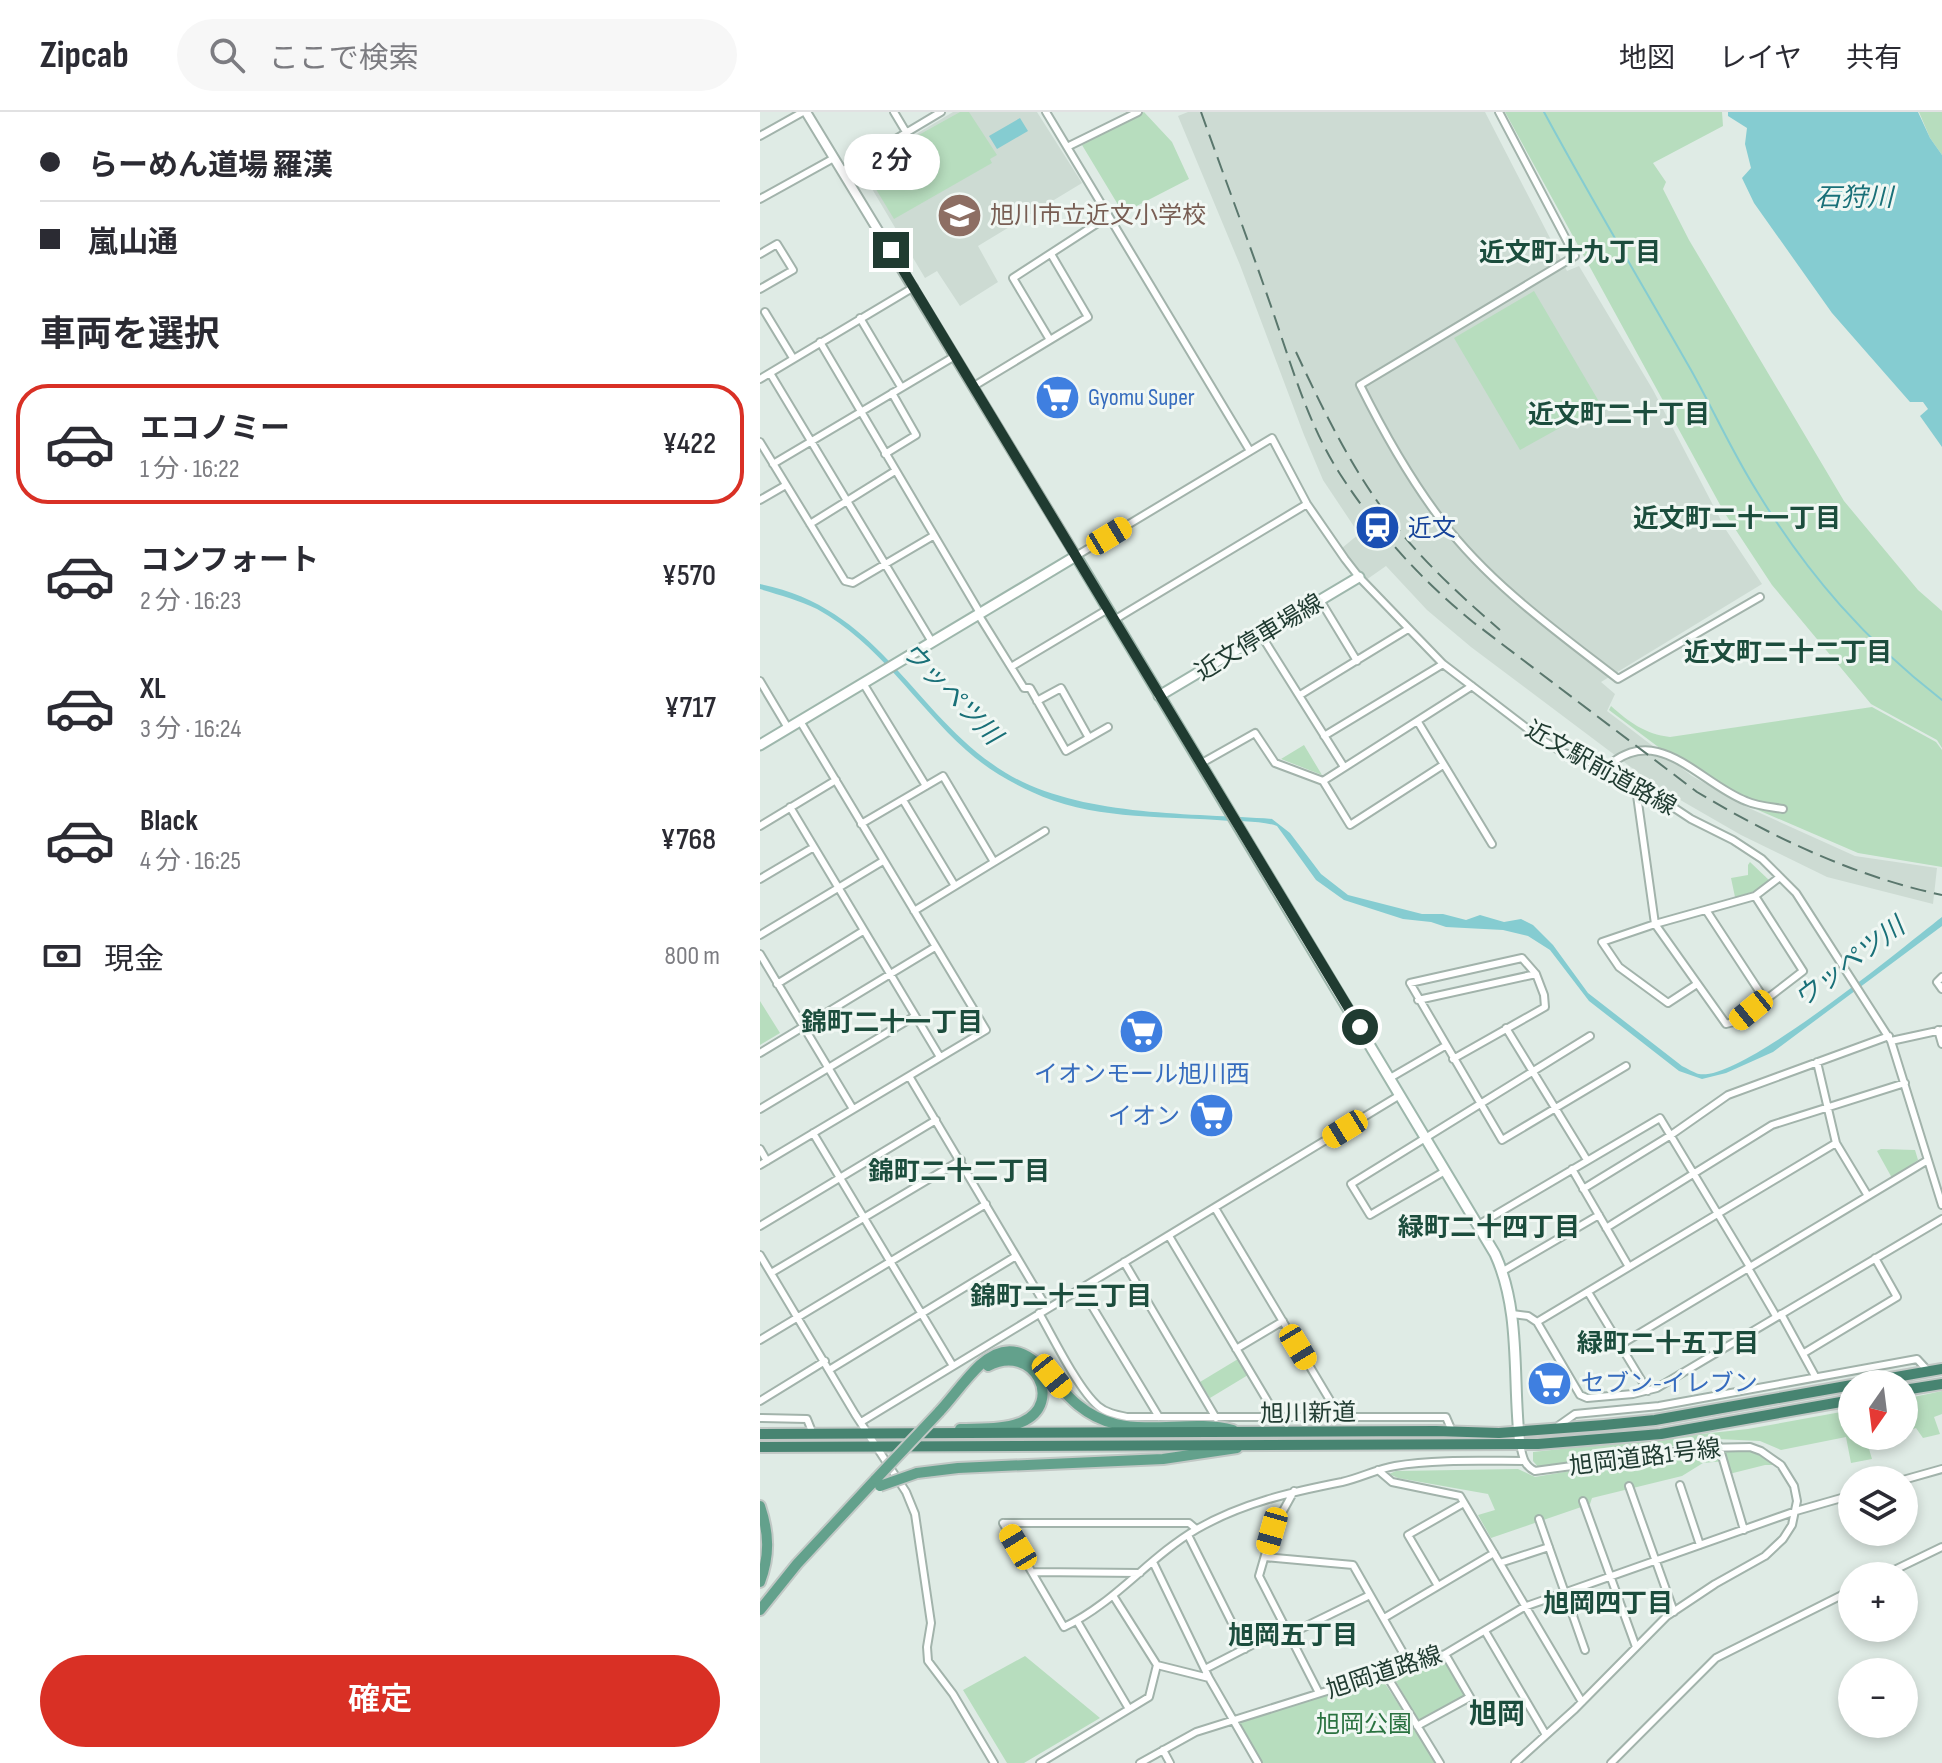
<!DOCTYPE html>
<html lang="ja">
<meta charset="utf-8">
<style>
:root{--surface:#fff;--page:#f7f7f7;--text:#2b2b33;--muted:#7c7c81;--line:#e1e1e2;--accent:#d93025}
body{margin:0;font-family:"Sofia Sans Condensed","Noto Sans JP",sans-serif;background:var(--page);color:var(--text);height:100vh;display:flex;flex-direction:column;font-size:30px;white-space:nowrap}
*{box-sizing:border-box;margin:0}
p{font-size:26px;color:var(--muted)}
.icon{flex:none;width:44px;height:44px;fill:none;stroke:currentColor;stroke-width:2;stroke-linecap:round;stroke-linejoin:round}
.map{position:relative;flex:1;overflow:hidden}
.details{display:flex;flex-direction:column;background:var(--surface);width:760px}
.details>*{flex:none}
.top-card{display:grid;align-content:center;height:176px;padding:0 40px;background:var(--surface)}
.needle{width:52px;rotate:194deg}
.buttons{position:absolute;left:1078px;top:1258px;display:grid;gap:16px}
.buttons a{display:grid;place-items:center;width:80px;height:80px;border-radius:50%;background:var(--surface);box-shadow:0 4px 12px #0003;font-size:40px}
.end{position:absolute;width:36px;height:36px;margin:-18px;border:10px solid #203b31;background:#fff;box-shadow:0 0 0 4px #fff}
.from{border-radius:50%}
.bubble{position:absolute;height:56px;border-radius:28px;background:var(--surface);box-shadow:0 4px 12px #0003;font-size:26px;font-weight:600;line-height:56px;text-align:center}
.car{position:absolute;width:24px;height:48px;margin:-24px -12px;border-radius:10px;box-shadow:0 0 6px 2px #0007;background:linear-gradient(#f5c518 24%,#345 0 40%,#f5c518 0 76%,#345 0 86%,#f5c518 0)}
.top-card b{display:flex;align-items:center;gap:28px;height:76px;font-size:30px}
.top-card b+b{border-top:2px solid var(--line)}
.top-card i{width:20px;height:20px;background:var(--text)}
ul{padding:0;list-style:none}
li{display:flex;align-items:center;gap:24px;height:120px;margin:0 16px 12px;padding:0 24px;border:4px solid transparent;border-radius:32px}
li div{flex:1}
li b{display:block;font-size:30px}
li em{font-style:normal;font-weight:600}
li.current{border-color:var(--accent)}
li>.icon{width:72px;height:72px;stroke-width:1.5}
h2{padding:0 40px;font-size:36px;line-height:96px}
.pay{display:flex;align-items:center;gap:20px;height:88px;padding:0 40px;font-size:30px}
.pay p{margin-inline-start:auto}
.action{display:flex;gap:16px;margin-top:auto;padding:16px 40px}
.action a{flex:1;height:92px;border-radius:48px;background:var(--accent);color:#fff;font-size:32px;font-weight:600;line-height:92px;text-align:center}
header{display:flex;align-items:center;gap:48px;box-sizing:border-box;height:112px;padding:0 40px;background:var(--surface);border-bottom:2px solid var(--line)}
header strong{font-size:38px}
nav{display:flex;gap:44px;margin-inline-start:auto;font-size:28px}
.search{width:560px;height:72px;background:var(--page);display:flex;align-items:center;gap:20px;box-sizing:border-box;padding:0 28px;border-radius:44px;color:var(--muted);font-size:30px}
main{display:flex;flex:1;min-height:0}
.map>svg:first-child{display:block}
.built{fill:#cddbd3}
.green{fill:#b7ddbe}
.water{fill:#85ccd1}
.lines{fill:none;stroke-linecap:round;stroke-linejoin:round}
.stream{stroke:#85ccd1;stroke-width:2}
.minor-casing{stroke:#a2b3ab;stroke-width:10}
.tertiary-casing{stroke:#a2b3ab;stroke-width:12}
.secondary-casing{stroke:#9eb7ac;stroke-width:13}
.primary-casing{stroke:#c1c8c5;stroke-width:14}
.trunk-casing{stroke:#c1c8c5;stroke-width:14}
.minor{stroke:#fff;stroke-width:6}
.tertiary{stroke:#fff;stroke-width:8}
.secondary{stroke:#fff;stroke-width:9}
.primary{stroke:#63a18c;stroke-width:10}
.trunk{stroke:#478471;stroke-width:10}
.rail{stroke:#5a776d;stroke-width:2;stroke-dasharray:16 8;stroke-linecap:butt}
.primary-bridge-casing{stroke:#c1c8c5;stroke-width:14;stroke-linecap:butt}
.primary-bridge{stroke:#63a18c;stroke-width:10}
.route{stroke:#203b31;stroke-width:10}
.labels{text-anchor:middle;stroke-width:6;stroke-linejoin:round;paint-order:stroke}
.education-label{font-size:24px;fill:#785e54;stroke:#f0f7f3;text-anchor:start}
.shop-label{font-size:24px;fill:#366cbe;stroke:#f0f7f3;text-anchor:start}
.transit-label{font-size:24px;fill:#164399;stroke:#f0f7f3;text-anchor:start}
.street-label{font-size:24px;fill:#203b31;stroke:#f0f7f3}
.park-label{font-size:24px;fill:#2a7240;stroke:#f0f7f3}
.water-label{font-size:26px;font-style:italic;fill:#197078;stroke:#f0f7f3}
.neighbourhood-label{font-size:26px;font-weight:bold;fill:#1c4d3d;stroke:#f0f7f3}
.quarter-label{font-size:28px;font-weight:bold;fill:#1c4d3d;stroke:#f0f7f3}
</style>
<header>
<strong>Zipcab</strong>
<div class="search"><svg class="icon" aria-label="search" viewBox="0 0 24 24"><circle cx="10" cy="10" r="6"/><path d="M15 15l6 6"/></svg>ここで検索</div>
<nav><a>地図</a><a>レイヤ</a><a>共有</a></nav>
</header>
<main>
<section class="details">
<div class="top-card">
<b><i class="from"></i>らーめん道場 羅漢</b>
<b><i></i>嵐山通</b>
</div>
<h2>車両を選択</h2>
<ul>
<li class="current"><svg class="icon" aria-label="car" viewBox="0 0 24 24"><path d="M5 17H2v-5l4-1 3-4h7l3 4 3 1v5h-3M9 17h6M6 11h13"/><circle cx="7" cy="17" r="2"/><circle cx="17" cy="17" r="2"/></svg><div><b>エコノミー</b><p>1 分 · 16:22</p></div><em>¥422</em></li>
<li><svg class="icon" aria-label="car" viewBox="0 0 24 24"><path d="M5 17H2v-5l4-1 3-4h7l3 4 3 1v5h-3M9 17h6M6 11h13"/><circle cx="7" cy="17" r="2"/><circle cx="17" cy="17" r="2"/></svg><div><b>コンフォート</b><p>2 分 · 16:23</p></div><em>¥570</em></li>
<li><svg class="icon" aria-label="car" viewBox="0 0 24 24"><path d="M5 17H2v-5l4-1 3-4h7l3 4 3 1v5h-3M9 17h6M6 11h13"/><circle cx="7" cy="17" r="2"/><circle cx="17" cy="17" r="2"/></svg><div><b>XL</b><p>3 分 · 16:24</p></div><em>¥717</em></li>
<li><svg class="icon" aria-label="car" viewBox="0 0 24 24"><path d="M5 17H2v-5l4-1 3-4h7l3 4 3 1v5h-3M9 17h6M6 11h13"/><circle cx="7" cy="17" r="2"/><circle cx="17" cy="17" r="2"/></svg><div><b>Black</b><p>4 分 · 16:25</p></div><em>¥768</em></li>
</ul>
<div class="pay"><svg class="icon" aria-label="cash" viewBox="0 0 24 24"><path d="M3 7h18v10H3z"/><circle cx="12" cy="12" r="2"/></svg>現金<p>800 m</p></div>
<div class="action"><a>確定</a></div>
</section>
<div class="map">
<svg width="1182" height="1651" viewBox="0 0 1182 1651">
<rect width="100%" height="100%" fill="#dfebe5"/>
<path class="built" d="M 193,0 L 277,0 L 322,71 L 218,134 L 238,170 L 200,194 L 177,159 L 165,166 L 102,60 L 103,54 Z
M 428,0 L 725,0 L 807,159 L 819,154 L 893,278 L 966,418 L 1002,472 L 841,570 L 855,582 L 847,599 L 932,664 L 991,697 L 1095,744 L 1177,756 L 1173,792 L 1067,765 L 981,723 L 896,674 L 711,535 L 667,498 L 626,454 L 606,468 L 582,436 L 599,422 L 563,368 L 544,323 L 480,153 L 418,4 Z"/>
<path class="green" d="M 200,0 L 209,0 L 237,43 L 230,47 L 232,51 L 134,107 L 108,64 L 110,50 Z
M 384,0 L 412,30 L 429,67 L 363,101 L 322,33 Z
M 745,0 L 962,0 L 963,14 L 893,51 L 906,70 L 903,77 L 929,128 L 1084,389 L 1158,478 L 1182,499 L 1182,636 L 1177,628 L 1111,592 L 1012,473 L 964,400 Z
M 1159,0 L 1182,0 L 1182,43 L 1170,26 Z
M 774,179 L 841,293 L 760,338 L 694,226 Z
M 851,594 C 869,610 885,622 910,625 L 1112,595 L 1176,630 L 1182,638 L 1182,755 L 1098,741 L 991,695 L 933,661 L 849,598 Z
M 544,633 L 562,663 L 521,647 Z
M 990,750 L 1010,769 L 993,780 L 975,785 L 971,766 L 988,763 L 988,753 Z
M 0,889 L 20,921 L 0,933 Z
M 1121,1037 L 1155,1038 L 1158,1048 L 1132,1066 L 1117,1039 Z
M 478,1247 L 488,1263 L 450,1286 L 440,1270 Z
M 1182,1279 L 1182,1302 L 1174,1305 L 1180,1322 L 1163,1326 L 1156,1316 L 1144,1320 L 1144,1287 Z
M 1092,1298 L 1092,1324 L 1129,1324 L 1107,1330 L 1112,1347 L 1091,1351 L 1086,1325 L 1021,1338 L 1000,1329 L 957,1327 L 779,1356 L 773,1349 L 773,1340 L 988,1317 Z
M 990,1335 L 1021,1353 L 1005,1353 L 969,1362 L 965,1349 L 943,1351 L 922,1364 L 832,1386 L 830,1392 L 731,1426 L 718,1403 L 735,1398 L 728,1382 L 638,1366 L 629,1362 L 636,1359 L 758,1357 L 775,1365 L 944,1336 Z
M 265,1544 L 340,1606 L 264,1651 L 247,1651 L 203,1578 Z
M 683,1547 L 706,1584 L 659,1610 L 633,1564 Z
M 622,1567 L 677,1651 L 498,1651 L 473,1610 Z"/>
<path class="water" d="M 968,0 L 1158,0 L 1170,26 L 1182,43 L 1182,335 L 1160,304 L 1168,297 L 1163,290 L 1150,290 L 1072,201 L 994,91 L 982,66 L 991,56 L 985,32 L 987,16 L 968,4 Z
M 260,6 L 268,19 L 237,37 L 229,24 Z
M 0,472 C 122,496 153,604 246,661 C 319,705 428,701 512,707 L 530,721 L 561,762 L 588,783 L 662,802 L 683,802 L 706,808 L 720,803 L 744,810 L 761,807 L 773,813 L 793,833 L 828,881 L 922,954 C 927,956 934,961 939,962 C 981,970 1143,835 1182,805 L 1182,814 L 1013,940 L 966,961 L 942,967 L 919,959 L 829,889 L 790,838 L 768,824 L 743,818 L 686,815 L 671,810 L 643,807 L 584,788 L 556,768 L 517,714 C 499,708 476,710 457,708 C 396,704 329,707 272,680 C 248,669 226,656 206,638 C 155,592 119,531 57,497 C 39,488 19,483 0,477 Z"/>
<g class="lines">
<path class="stream" d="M 784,0 C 831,87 882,172 931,258 C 954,299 973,342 998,381 C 1048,463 1106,529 1182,588"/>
<defs>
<path id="minor" d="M 134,0 L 146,20
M 286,0 L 490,339
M 739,0 L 815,144 L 600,273 C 624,321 649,366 682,409 C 730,472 796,519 858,567 L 1000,485
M 0,24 L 43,0
M 307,35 L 378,0
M 82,59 L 181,0
M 0,87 L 74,46
M 0,142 L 17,132 L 33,158 L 0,177
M 5,200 L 33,246
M 100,206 L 141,275
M 290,228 L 253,166 L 347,105
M 60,230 L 220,501
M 10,261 L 172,530
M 0,267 L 154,175
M 214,274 L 328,205 L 291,142
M 0,330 L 85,469 L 93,471 L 173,424
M 125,342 L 156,323 L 132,281
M 13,352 L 195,244
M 0,388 L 26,373
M 50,412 L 135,359
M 316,444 L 512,326 L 547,392 L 585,447 L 599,465 L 683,552 L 781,627 L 802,640 L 866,664 L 931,707 L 973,728 L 1002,747 L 1036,781 L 1131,929 L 1182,1093
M 560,488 L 597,549
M 218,502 L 264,576 L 270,576 L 306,639 L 348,615
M 354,508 L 547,392
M 501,523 L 584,655
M 251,555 L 348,497
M 0,569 L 28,616
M 103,571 L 166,674
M 540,583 L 648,517
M 277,589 L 301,576 L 329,626
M 658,610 L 732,732
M 564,624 L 683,552
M 440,652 L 495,621 L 515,651 L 563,669 L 590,713 L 683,653
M 846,656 C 897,608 939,671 986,689 C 997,694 1011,695 1023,697
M 563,669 L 712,574
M 875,669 L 895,812 L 966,912 L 978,909 L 1043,859 L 995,784
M 143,688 L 195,774
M 30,695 L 180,945
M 101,712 L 183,664 L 234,750
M 0,714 L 76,668
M 0,767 L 54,735
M 946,798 L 1005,888
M 154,799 L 285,719
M 0,823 L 123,749
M 0,842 L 93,997
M 776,862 L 762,846 L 650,871 L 742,1028 L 866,954
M 1182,865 L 1177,870 L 1182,877
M 17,872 L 103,819
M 937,872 L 908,891 L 859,855 L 842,830 L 895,812 L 995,784 L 1020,765
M 658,888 L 776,862 L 784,883 L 785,895 L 693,947
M 746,916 L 827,1048
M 1178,918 L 1182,932
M 1131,929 L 1182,918
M 0,941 L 175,835
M 1057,950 L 1076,1031 L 1108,1084
M 149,964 L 287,1196
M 630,966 L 685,934
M 0,997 L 155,904
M 53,1021 L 193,1254
M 0,1037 L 7,1049
M 0,1053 L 226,918 L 40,609
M 812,1057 L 869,1155
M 685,1059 L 610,1103 L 591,1072 L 830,924
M 823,1077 L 911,1023 L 968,983 L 1129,924
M 455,1096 L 580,1305
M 718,1113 L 900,1006 L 990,1155
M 0,1114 L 176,1008
M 846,1116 L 1012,1013 L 1145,971
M 409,1124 L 517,1305
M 0,1143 L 95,1302 L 146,1380 L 155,1402 L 171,1511 L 167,1535 L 168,1549 L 193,1582 L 234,1651
M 364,1150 L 456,1306
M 988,1156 L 1016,1204
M 743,1159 L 839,1103
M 11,1161 L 201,1048
M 321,1176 L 399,1305
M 828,1180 L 888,1279
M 279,1201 C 293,1225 318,1277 338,1294 C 346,1301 357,1303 367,1305 L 686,1305 L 692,1319
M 752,1202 L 768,1204 L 777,1210 L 820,1283 L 827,1286 L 873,1282 L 897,1276 L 1182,1107
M 1021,1202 L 1055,1264
M 777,1210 L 1076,1031
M 0,1228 L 226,1092
M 860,1233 L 1168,1048
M 476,1237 L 523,1209
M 1044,1241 L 1137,1185 L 1115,1146
M 69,1258 L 256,1144
M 0,1289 L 65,1249
M 0,1306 L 47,1307 L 53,1322
M 101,1310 L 640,983
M 798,1314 L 815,1302 L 899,1294 L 1157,1247 L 1168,1259
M 959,1334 L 984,1418
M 618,1358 L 632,1370 L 700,1384 L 822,1590
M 1143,1368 L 1182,1357
M 920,1373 L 940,1433
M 869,1374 L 914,1500
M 534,1379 L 512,1419 L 499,1464 L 559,1581
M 823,1389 L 876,1535
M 779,1407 L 825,1538
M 243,1411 L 304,1515 C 355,1491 389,1445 437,1417 C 482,1391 531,1380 582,1370 C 600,1366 617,1357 635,1354 C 673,1347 724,1349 764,1349
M 243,1411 L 429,1411 L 436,1417
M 428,1423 L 485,1537
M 505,1445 L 593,1453 L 650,1553
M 393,1450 L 449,1566 L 498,1651
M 740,1451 L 789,1435
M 273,1460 L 380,1461
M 1122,1464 L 1182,1435
M 678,1474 L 648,1423 L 704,1391
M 354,1485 L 397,1553 L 449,1566
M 624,1506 L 734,1441
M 317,1509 L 369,1597
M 725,1519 L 786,1623
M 530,1522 L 610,1483
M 445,1557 L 527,1515
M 625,1561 L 680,1651
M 657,1614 L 710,1585 L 685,1542
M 403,1638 L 410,1651
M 280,1651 L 389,1585 L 397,1553
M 380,1651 L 436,1620 L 685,1542 L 764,1495 L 1036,1399 L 1092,1383
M 755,1651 L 815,1597 L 907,1504 L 955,1472 L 1005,1444 L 1023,1427 L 1032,1413 L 1037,1389 L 1034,1374 L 1021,1353 L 1001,1339 L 990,1335 L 944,1336 L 775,1359 C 763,1353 763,1344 760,1333
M 851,1651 L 956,1546 L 1092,1478"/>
<path id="tertiary" d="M 46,0 L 316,444"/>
<path id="secondary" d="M 399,584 L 599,465
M 0,633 L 316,444 L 735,1142 C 762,1201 752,1270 760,1333"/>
<path id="primary" d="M 179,1300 C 193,1285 205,1267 220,1253 C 264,1213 289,1270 318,1293 C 329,1302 343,1309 356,1312 C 395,1321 435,1308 473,1318
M 200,1317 C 220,1316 243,1318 262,1310 C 305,1291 274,1230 228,1254
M 157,1361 L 198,1356 L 403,1347 L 477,1336
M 0,1394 C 9,1421 10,1443 0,1470
M 0,1498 L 37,1452 L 116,1367"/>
<path id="trunk" d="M 1096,1272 L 1182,1257
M 1144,1278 L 1182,1272
M 0,1322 L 676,1319 L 739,1321 L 844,1313 L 895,1308 L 1092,1273
M 0,1335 L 778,1332 L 901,1322 L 1092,1288"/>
</defs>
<use href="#minor" class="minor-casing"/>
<use href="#tertiary" class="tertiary-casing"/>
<use href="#secondary" class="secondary-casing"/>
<use href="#primary" class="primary-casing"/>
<use href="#trunk" class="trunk-casing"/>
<use href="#minor" class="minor"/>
<use href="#tertiary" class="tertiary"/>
<use href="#secondary" class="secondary"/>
<use href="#primary" class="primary"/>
<use href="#trunk" class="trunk"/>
<path class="rail" d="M 441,0 C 465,67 490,133 513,200 C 532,255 548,312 580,362 C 617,419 660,467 713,510 L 937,680 C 1014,726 1094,764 1182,783
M 536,240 C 565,302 595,364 638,417 C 668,454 704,487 740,518"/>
<defs>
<path id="primary-bridge" d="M 116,1367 L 179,1300
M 120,1374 L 157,1361"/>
</defs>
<use href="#primary-bridge" class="primary-bridge-casing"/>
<use href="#primary-bridge" class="primary-bridge"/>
</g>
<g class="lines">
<path class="route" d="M 131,138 L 600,915"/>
</g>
<defs>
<symbol id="school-disc" viewBox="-11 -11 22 22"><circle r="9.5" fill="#8d6e63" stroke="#f0f7f3"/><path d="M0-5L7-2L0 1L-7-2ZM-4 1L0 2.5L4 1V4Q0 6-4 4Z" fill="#fff"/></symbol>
<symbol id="supermarket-disc" viewBox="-11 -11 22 22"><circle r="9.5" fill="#3f7fe0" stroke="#f0f7f3"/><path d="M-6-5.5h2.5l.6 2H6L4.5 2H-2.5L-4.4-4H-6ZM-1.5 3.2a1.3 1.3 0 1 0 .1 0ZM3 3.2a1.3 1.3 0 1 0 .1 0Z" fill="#fff"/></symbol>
<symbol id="station-disc" viewBox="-11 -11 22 22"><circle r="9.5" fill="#1a4fb4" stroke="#f0f7f3"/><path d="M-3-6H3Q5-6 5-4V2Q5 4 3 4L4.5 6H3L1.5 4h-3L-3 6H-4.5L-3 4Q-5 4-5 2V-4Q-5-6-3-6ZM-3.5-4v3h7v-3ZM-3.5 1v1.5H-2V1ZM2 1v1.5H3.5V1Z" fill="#fff"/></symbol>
</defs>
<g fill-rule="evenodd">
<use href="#school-disc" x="174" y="78" width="51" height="51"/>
<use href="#supermarket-disc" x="272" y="260" width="51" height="51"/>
<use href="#station-disc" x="592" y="390" width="51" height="51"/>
<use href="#supermarket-disc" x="356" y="894" width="51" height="51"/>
<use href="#supermarket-disc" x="426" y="978" width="51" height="51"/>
<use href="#supermarket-disc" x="764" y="1246" width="51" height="51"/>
</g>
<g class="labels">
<g class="education-label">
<text x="230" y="111">旭川市立近文小学校</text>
</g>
<g class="shop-label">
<text x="328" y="293">Gyomu Super</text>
<text x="382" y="970" text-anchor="middle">イオンモール旭川西</text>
<text x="420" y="1012" text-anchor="end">イオン</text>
<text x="821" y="1279">セブン-イレブン</text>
</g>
<g class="transit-label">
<text x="648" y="424">近文</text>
</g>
<g class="street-label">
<text transform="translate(499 525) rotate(-31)" y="8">近文停車場線</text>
<text transform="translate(841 656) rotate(29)" y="8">近文駅前道路線</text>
<text transform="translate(548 1301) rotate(-1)" y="8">旭川新道</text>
<text transform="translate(885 1345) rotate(-7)" y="8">旭岡道路1号線</text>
<text transform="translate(624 1560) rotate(-18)" y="8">旭岡道路線</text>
</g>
<g class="park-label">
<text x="604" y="1620">旭岡公園</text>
</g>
<g class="water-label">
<text x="1094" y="94">石狩川</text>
<text transform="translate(192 581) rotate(46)" y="9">ウッペツ川</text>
<text transform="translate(1089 850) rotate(-37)" y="9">ウッペツ川</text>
</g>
<g class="neighbourhood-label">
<text x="810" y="149">近文町十九丁目</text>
<text x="859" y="311">近文町二十丁目</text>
<text x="977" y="415">近文町二十一丁目</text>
<text x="1028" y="549">近文町二十二丁目</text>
<text x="132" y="919">錦町二十一丁目</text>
<text x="199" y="1068">錦町二十二丁目</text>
<text x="729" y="1124">緑町二十四丁目</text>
<text x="301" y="1193">錦町二十三丁目</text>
<text x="908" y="1240">緑町二十五丁目</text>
<text x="848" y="1500">旭岡四丁目</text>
<text x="533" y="1532">旭岡五丁目</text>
</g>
<g class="quarter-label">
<text x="737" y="1611">旭岡</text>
</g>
</g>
</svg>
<div class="buttons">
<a><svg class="needle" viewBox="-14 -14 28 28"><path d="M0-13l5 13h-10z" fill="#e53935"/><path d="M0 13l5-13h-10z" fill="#7c7c81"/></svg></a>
<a><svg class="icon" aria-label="layers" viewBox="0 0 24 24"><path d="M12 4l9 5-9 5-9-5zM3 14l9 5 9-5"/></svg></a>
<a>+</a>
<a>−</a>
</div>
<i class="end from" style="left:600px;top:915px"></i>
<i class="end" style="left:131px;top:138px"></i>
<div class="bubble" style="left:84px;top:22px;width:96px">2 分</div>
<i class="car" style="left:349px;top:424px;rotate:59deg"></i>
<i class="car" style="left:991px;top:898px;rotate:231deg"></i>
<i class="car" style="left:585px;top:1017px;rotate:238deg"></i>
<i class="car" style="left:538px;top:1235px;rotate:149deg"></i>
<i class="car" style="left:292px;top:1264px;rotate:141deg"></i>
<i class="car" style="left:512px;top:1419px;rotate:196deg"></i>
<i class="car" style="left:258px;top:1435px;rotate:329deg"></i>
</div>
</main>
